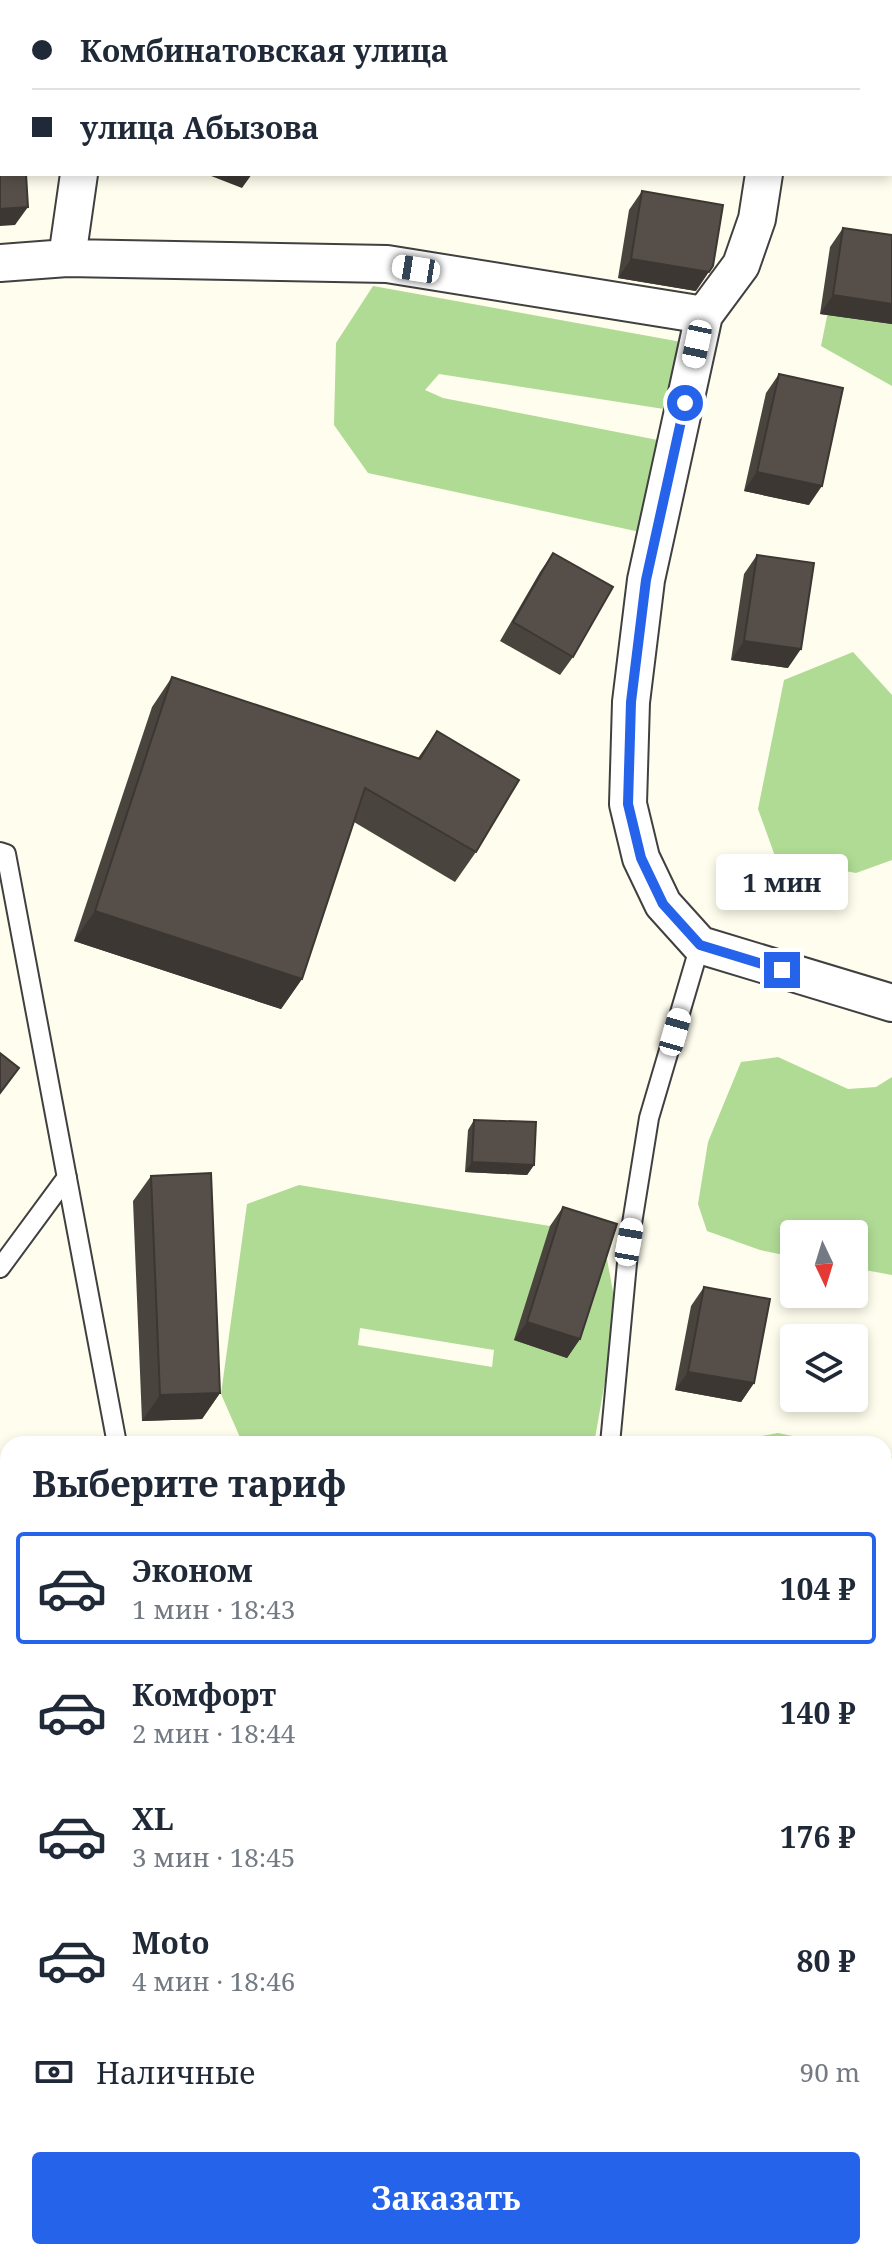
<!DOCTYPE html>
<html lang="ru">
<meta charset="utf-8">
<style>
:root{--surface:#fff;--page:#f6f6f7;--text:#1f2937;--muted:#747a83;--line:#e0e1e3;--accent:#2563eb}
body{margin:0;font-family:"Noto Serif",serif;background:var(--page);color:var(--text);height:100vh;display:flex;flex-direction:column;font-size:30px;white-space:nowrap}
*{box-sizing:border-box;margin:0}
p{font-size:26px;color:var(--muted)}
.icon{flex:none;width:44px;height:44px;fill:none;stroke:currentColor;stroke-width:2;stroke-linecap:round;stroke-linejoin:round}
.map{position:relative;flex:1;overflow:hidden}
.sheet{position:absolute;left:0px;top:1436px;width:892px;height:824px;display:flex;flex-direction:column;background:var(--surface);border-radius:24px 24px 0 0;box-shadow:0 4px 12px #0003}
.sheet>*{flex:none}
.hud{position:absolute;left:0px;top:0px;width:892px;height:176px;box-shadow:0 4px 12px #0003;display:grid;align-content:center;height:176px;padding:0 32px;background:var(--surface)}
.needle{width:52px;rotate:176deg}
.controls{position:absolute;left:780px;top:1220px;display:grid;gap:16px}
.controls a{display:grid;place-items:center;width:88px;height:88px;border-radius:8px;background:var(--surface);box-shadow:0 4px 12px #0003;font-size:40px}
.end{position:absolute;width:36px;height:36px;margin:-18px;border:10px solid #2563eb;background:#fff;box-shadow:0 0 0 4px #fff}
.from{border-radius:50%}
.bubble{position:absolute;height:56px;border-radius:8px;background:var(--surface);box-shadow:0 4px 12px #0003;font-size:26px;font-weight:700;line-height:56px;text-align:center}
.car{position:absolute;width:24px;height:48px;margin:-24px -12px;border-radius:10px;box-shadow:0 0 6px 2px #0007;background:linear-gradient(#fff 24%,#345 0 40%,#fff 0 76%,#345 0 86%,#fff 0)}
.hud b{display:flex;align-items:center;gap:28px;height:76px;font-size:30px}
.hud b+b{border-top:2px solid var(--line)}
.hud i{width:20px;height:20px;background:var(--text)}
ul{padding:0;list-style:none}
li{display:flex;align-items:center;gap:24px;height:112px;margin:0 16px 12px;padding:0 16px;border:4px solid transparent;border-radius:8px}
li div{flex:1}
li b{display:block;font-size:30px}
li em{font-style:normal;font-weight:700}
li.active{border-color:var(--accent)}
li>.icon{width:72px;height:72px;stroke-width:1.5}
h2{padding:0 32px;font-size:36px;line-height:96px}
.pay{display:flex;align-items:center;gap:20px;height:88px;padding:0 32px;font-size:30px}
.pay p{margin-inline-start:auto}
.cta{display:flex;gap:16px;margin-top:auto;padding:16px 32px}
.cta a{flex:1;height:92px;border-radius:8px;background:var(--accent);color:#fff;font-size:32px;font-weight:700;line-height:92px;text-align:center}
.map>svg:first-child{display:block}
.forest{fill:#b0db95;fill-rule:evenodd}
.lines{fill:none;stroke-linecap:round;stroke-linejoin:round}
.service-casing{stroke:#404040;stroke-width:22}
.minor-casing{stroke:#404040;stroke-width:40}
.service{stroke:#fff;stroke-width:18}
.minor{stroke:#fff;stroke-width:36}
.wall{fill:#4a443f}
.shaded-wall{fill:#3c3733}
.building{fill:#564f49;stroke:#3c3733;stroke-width:2}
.route{stroke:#2563eb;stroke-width:10}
</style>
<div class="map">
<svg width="892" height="2260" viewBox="0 0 892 2260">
<rect width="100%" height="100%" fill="#fffded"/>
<path class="forest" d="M 892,284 L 892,386 L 821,346 L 831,297 Z
M 373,286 L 687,343 L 683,412 L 439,374 L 425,390 L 443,398 L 668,442 L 640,532 L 368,473 L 334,425 L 336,343 Z
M 853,652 L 892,695 L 892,860 L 856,873 L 776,859 L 758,809 L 784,680 Z
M 778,1057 L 848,1089 L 876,1087 L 892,1077 L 892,1275 L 854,1268 L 854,1234 L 794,1234 L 794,1257 L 760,1250 L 707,1231 L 698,1204 L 708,1142 L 741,1062 Z
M 299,1185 L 550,1226 L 604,1243 L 617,1313 L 594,1444 L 242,1442 L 221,1394 L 247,1204 ZM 360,1328 L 494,1350 L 492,1367 L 358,1345 Z
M 778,1433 L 831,1444 L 719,1444 Z
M 884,1455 L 892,1456 L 892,1547 L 884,1545 Z
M 884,1566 L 892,1568 L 892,1675 L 884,1674 Z
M 884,1869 L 892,1870 L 892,1959 L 884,1958 Z
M 884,1999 L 892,2000 L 892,2093 L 884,2092 Z
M 0,2084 L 8,2090 L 8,2252 L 189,2252 L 197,2260 L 0,2260 Z"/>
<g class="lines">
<defs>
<path id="service" d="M 0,852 L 6,854 L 117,1444
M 0,1268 L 67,1177
M 610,1444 L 629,1242 L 649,1118 L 700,945
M 0,1836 L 8,1842
M 583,2260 L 587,2252"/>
<path id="minor" d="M 103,2 L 103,0
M 782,2 L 782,0
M 764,174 L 757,219 L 741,265 L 704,315 L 646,580 L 631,702 L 628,804 L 641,858 L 663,904 L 700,945 L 892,1003
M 67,258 L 79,174
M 0,263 L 67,258 L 387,264 L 704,315"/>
</defs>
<use href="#service" class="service-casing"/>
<use href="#minor" class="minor-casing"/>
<use href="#service" class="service"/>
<use href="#minor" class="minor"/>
</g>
<path class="wall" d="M 642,191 L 696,291 L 618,278 L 629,210 Z
M 843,228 L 892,235 L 892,324 L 820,314 L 830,247 Z
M 779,374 L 809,505 L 744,491 L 766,393 Z
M 553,553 L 573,657 L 560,675 L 500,641 L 540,572 Z
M 757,555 L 788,668 L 731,660 L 744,574 Z
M 172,677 L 418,758 L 437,731 L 476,852 L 455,882 L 354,822 L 302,979 L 281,1009 L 74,941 L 152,707 Z
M 474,1120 L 534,1165 L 527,1175 L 465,1172 L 468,1130 Z
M 151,1176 L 220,1393 L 202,1419 L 142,1421 L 133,1201 Z
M 563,1207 L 580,1339 L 567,1358 L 514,1340 L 550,1226 Z
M 704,1287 L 754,1383 L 741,1402 L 675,1390 L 691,1306 Z"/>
<path class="shaded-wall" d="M 890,105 L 892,106 L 892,124 L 890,124 Z
M 206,174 L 252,174 L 242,188 Z
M 28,207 L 15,225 L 0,226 L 0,209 Z
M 631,259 L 713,266 L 696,291 L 618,278 Z
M 833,295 L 892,304 L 892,324 L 820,314 Z
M 757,472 L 822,486 L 809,505 L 744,491 Z
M 744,641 L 801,649 L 788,668 L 731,660 Z
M 95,911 L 302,979 L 281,1009 L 74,941 Z
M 472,1162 L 534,1165 L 527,1175 L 465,1172 Z
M 527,1322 L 580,1339 L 567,1358 L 514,1340 Z
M 688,1372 L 754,1383 L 741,1402 L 675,1390 Z
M 220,1393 L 202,1419 L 142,1421 L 160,1395 Z"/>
<path class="building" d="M 0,16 L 2,16 L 2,174 L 26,174 L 28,207 L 0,209 Z
M 890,37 L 892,37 L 892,106 L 890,105 Z
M 642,191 L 723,205 L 713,266 L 709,272 L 631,259 Z
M 843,228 L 892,235 L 892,304 L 833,295 Z
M 779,374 L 843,388 L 822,486 L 757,472 Z
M 553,553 L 613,587 L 573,657 L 513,622 Z
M 757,555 L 814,563 L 801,649 L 744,641 Z
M 172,677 L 420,759 L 437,731 L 519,780 L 476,852 L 365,788 L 302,979 L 95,911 Z
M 0,1053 L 19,1068 L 0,1093 Z
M 474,1120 L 536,1122 L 534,1165 L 472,1162 Z
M 211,1173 L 220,1393 L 160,1395 L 151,1176 Z
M 563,1207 L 617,1224 L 580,1339 L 527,1322 Z
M 704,1287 L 770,1299 L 754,1383 L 688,1372 Z"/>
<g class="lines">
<path class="route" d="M 685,403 L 646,580 L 631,702 L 628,804 L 641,858 L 663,904 L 700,945 L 782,970"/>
</g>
</svg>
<div class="controls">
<a><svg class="needle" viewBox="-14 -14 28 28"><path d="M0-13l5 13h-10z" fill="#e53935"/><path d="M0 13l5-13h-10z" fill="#747a83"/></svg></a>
<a><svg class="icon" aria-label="layers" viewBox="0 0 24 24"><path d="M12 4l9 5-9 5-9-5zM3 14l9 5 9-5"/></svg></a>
</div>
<i class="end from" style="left:685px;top:403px"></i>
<i class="end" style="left:782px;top:970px"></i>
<div class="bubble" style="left:716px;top:854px;width:132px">1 мин</div>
<i class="car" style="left:416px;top:269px;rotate:279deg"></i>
<i class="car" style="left:697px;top:344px;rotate:192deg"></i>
<i class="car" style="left:675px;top:1032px;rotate:16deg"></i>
<i class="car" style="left:629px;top:1242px;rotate:10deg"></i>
<div class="hud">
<b><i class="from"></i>Комбинатовская улица</b>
<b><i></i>улица Абызова</b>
</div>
<section class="sheet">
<h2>Выберите тариф</h2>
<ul>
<li class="active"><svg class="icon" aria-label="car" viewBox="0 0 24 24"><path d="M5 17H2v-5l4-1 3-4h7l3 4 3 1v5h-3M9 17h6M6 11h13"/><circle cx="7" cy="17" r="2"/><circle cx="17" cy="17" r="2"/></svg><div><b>Эконом</b><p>1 мин · 18:43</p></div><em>104 ₽</em></li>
<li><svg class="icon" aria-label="car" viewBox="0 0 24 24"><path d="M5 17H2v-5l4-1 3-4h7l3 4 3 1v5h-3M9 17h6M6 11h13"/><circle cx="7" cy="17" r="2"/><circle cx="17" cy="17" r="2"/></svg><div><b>Комфорт</b><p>2 мин · 18:44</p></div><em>140 ₽</em></li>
<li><svg class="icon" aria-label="car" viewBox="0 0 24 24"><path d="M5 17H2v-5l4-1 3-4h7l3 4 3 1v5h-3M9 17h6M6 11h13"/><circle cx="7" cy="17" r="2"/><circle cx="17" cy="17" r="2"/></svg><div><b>XL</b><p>3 мин · 18:45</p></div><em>176 ₽</em></li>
<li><svg class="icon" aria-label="car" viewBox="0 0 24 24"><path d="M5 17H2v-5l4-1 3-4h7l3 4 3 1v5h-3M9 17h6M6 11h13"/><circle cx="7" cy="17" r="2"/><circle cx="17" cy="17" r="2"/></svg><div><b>Moto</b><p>4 мин · 18:46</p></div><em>80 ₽</em></li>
</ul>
<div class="pay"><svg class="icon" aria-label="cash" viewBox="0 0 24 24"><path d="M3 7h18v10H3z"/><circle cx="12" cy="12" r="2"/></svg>Наличные<p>90 m</p></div>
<div class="cta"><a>Заказать</a></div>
</section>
</div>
